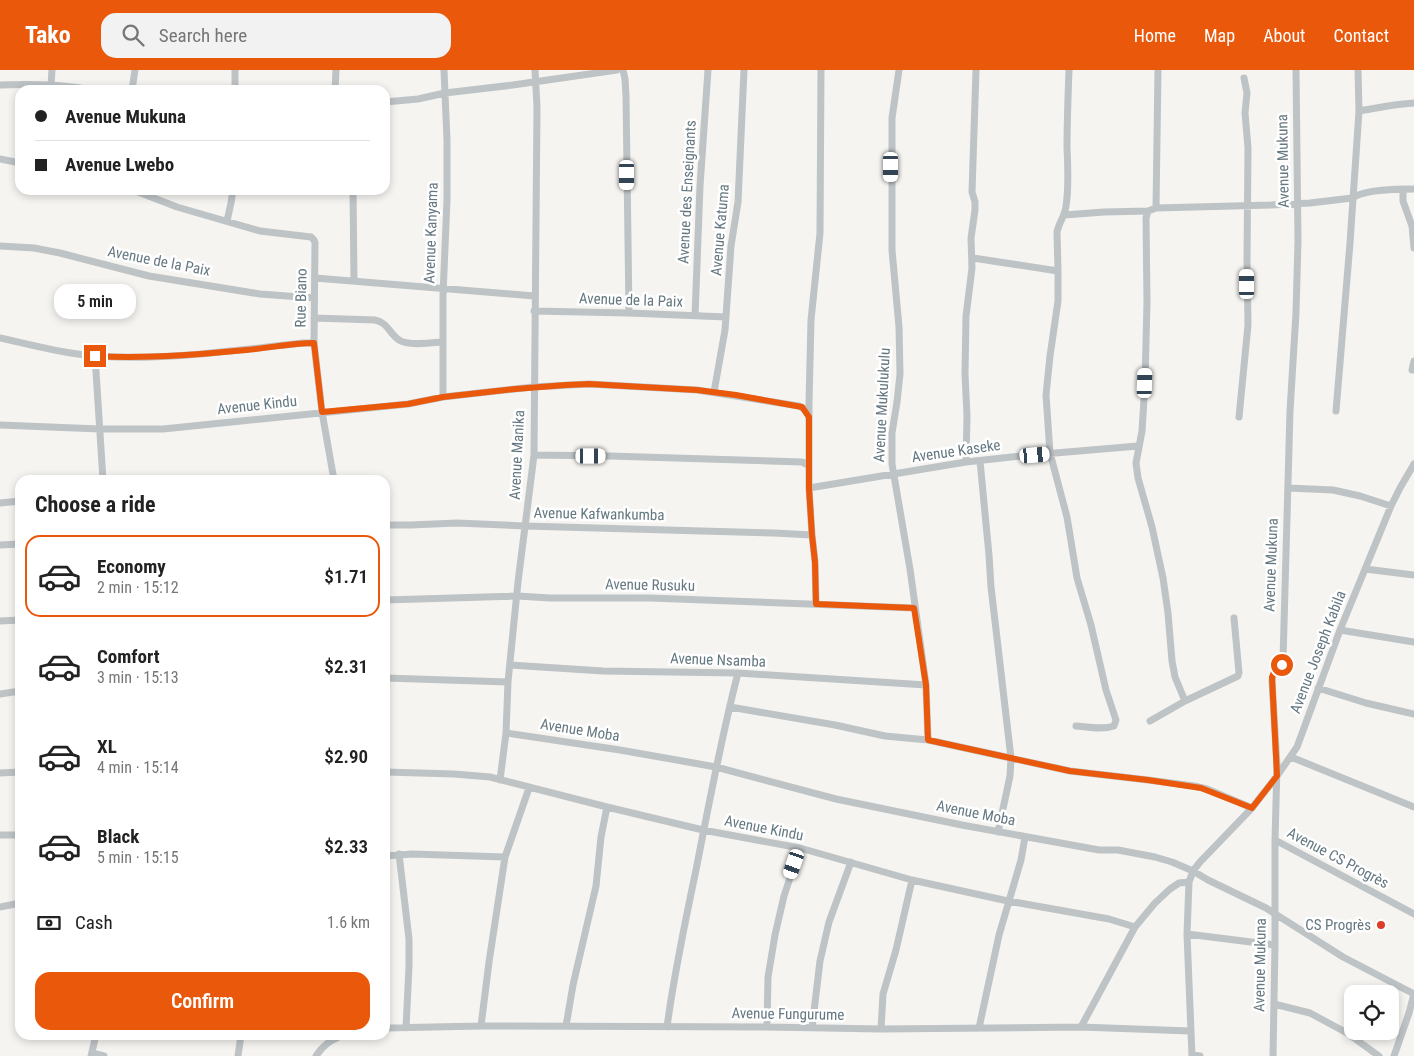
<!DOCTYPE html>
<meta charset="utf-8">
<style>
:root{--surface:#fff;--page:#f2f2f2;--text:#222;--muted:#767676;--line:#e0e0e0;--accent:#ea580c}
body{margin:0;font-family:"Roboto Condensed",sans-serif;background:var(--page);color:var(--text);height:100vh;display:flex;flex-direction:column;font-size:19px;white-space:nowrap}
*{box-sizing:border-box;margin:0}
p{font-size:16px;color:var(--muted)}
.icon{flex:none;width:28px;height:28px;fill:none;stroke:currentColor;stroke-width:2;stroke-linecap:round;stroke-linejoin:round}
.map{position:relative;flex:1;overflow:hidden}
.drawer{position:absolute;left:15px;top:405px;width:375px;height:565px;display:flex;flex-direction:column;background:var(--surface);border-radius:15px;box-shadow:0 2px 8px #0003}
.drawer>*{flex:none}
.top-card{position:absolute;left:15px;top:15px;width:375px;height:110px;border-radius:15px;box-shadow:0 2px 8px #0003;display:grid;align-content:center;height:110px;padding:0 20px;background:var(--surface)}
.controls{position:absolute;left:1344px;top:915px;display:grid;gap:10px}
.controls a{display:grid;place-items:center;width:55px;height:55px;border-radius:10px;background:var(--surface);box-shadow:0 2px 8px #0003;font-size:25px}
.end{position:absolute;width:22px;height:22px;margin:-11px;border:6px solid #ea580c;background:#fff;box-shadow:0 0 0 2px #fff}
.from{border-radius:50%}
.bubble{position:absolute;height:35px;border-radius:15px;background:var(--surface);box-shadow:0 2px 8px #0003;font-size:16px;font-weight:600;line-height:35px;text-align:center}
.car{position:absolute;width:15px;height:30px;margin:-15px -8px;border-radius:6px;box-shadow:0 0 4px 1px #0007;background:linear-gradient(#fff 24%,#345 0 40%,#fff 0 76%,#345 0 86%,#fff 0)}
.top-card b{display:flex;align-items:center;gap:18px;height:48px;font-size:19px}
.top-card b+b{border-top:1px solid var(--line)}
.top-card i{width:12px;height:12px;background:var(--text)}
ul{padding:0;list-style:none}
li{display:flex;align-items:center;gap:15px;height:82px;margin:0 10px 8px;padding:0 10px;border:2px solid transparent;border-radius:15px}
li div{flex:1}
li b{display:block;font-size:19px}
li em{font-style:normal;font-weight:600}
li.active{border-color:var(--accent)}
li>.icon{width:45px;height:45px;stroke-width:1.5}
h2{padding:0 20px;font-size:22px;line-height:60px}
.pay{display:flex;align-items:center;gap:12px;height:55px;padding:0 20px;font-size:19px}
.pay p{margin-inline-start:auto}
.primary-button{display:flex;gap:10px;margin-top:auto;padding:10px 20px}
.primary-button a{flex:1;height:58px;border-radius:15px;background:var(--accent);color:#fff;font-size:20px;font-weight:600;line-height:58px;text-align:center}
header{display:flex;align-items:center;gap:30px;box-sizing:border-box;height:70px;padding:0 25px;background:var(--accent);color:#fff}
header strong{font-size:24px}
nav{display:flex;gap:28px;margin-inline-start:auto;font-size:18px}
.search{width:350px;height:45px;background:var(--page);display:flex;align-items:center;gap:12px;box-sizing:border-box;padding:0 18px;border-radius:15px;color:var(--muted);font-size:19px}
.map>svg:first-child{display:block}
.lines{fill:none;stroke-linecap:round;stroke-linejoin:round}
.minor{stroke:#bec3c5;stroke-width:7}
.route{stroke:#ea580c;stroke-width:6}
.poi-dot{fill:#dc3d29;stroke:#fff;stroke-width:2}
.labels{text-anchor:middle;stroke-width:5;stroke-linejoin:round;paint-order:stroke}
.street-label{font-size:15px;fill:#657881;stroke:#fff}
.poi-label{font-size:15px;fill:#657881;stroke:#fff;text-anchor:end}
</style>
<header>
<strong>Tako</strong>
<div class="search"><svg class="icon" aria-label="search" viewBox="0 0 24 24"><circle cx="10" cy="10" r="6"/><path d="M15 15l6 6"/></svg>Search here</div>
<nav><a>Home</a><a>Map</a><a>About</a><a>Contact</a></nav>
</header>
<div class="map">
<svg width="1414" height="986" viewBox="0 0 1414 986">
<rect width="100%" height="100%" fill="#f5f4f1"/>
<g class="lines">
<path class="minor" d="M 235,0 L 235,20
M 623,0 L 625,9 L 626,26 L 629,243
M 899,0 L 892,48 L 892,180 L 899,257 L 900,304 L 897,332 L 892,363 L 892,394 L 910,499 L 926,615 L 928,670
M 1069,0 C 1068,26 1067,52 1067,78 C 1068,97 1069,117 1066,136 C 1065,146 1059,152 1057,162 L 1058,201 L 1058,231 L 1050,286 L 1046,325 L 1050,383 L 1067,447 L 1077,508 L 1091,555 L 1106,620 L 1116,650 L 1114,656 C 1102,660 1088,657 1076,656
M 1358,0 L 1359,41
M 0,15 C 31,14 61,14 91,20
M 51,15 L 52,0
M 132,20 L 135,0
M 335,20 L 336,0
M 385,32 L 418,29 L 445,23 L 513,15 L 617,0
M 0,89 L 20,93
M 1403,119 L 1403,131 L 1412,156 L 1414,178
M 133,120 L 177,137 L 260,161 L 311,167 L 314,170 L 315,173 L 314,273 L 322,342 L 334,410
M 353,120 L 354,210
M 1156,138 L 1158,0
M 1148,141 L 1146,148 L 1147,232 L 1145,313 L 1142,361 L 1136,393 L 1138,408 L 1152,457 L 1163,508 L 1168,543 L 1172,591 L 1175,607 L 1185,631
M 1064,145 L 1104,142 L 1148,141 L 1156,138 L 1271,135 L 1310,133 L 1352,128 C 1365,119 1398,119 1414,119
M 227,151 L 231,133 L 233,120
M 0,176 L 34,178 L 60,183 L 149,206 L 260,224 L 314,228
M 973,188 L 1058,201
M 315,208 L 534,226
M 534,241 L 629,243 L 726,247
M 695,246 L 700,116 L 708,0
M 314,248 L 375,250 C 387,252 390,264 399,270 C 407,276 431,273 442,272
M 0,268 C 32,275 65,284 98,286 C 165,291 236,280 303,273 L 314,273
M 95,286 L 103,410
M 1412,300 L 1414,291
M 714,322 L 725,260 L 731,176 L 738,132 L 744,0
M 443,327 L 443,225 L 447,130 L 447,70 L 444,0
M 1336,341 L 1350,173 L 1359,41 C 1377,38 1395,34 1414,33
M 1239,347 L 1248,255 L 1247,189 L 1248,78 L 1245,43 L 1247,23 L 1244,8
M 0,355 L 100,359 L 163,359 L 408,334 L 443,327 L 533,317 L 589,314 L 697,320 L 799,336 L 805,339 L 809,347
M 534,385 L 610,386 L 802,392 L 808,395
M 980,391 L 989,485 L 991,517 L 1011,688 L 1010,706 L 998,762
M 966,392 L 967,346 L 965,304 L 966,246 L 972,198 L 971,168 L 975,140 L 975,132 L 972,122 L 976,0
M 809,418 L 966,392 L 1020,386 L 1138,376
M 1288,418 L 1333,420 L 1360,426 L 1391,436
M 0,433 L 20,431
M 385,455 L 411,455 L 457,453 L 525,456 L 774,463 L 812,465
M 0,475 L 20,474
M 1365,499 L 1414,505
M 385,530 L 517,526 L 550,528 L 650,528 L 914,538
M 816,534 L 815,492 L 812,465 L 809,418 L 809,333 L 811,250 L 820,163 L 821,0
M 0,551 L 20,550
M 1340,560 L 1414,572
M 510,595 L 603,601 L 738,603 L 926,615
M 385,608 L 508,612
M 1318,618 L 1366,633 L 1414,644
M 0,624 L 20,621
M 730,637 L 835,655 L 885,666 L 928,670 L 1070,701 L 1148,710 L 1194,716 L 1207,719 L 1252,738
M 1150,651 L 1185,631 L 1238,606 L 1239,603 L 1234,548
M 506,663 L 620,680 L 716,697 L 836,729 L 962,755 L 1099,780 L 1118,780 L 1155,787 L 1172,792 L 1193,801 L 1208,810 L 1266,838 L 1343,887 L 1414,924
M 1291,687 L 1414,737
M 385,702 L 454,704 L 490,707 L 607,737 L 703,760 L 800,778 L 912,810 L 1008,831 L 1109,849 L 1135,857
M 0,703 L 20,702
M 500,710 L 506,663 L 508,612 L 518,512 L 534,385 L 537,37 L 535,0
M 0,765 L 20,765
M 1275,770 L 1414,844
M 399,784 L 409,869 L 409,897 L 406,958
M 385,786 L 412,784 L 505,787
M 0,837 L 20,833
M 1187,864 L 1275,875
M 1274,934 L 1310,943 L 1347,963 L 1379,986
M 481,956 L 489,892 L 505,787 L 529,718
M 566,956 L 573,915 L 596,816 L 601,767 L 607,737
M 667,957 C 674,904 685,852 696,800 C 709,734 721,668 738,603
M 767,957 L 768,907 L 775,865 L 784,826 L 800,778
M 1081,957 L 1135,857 L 1155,833 L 1170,819 L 1179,813 L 1189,812
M 385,958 L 481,956 L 767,957 L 881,959 L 1081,957 L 1190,961
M 812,958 L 820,891 L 829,852 L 851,792
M 979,958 L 999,865 L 1021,790 L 1025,767
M 881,959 L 883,924 L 896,880 L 912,810
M 92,983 L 104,986
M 1192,985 L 1200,986
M 91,986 L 96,965
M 238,986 L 241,965
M 316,986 C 323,975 331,970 343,965
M 1192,986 L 1187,864 L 1189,812 L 1193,801 L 1200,792 L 1252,738 L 1277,706 L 1297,677 L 1340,560 L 1391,436 L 1400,418 L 1414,394
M 1273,986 L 1275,875 L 1275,770 L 1277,696 L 1272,611 C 1272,601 1281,599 1283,590 L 1290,341 L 1296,243 L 1298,171 L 1296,0
M 1394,986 L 1409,943 L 1414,924"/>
</g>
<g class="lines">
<path class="route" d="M 95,286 C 145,289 196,285 246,280 C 269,278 291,273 314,273 L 322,342 L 408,334 L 443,327 L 515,319 L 566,315 L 589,314 L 697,320 L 736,325 L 802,337 L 809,347 L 809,418 L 812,465 L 815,492 L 816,534 L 914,538 L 926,615 L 928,670 L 1070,701 L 1148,710 L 1201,718 L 1252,738 L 1277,706 L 1272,607 L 1274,602 L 1282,595"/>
</g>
<circle class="poi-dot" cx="1381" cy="855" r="5"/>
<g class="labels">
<g class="street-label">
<text transform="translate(1283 91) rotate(-91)" y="5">Avenue Mukuna</text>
<text transform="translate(687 122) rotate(-87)" y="5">Avenue des Enseignants</text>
<text transform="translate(720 160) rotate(-85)" y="5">Avenue Katuma</text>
<text transform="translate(431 163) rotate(-88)" y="5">Avenue Kanyama</text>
<text transform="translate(159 191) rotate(11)" y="5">Avenue de la Paix</text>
<text transform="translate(301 228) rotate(-89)" y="5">Rue Biano</text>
<text transform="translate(631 230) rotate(2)" y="5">Avenue de la Paix</text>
<text transform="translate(257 335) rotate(-6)" y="5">Avenue Kindu</text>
<text transform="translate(882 335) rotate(-87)" y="5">Avenue Mukulukulu</text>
<text transform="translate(956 381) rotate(-8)" y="5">Avenue Kaseke</text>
<text transform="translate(517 385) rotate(-87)" y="5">Avenue Manika</text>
<text transform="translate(599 444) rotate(1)" y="5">Avenue Kafwankumba</text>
<text transform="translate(1271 495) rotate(-88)" y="5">Avenue Mukuna</text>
<text transform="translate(650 515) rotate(1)" y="5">Avenue Rusuku</text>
<text transform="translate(1318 582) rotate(-69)" y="5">Avenue Joseph Kabila</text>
<text transform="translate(718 590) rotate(2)" y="5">Avenue Nsamba</text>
<text transform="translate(580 660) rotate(9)" y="5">Avenue Moba</text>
<text transform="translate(976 743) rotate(11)" y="5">Avenue Moba</text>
<text transform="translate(764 758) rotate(11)" y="5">Avenue Kindu</text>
<text transform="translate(1338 788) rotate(28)" y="5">Avenue CS Progrès</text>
<text transform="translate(1260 895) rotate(-89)" y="5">Avenue Mukuna</text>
<text transform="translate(788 944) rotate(1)" y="5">Avenue Fungurume</text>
</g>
<g class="poi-label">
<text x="1371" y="860">CS Progrès</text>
</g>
</g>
</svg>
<div class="controls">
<a><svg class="icon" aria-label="locate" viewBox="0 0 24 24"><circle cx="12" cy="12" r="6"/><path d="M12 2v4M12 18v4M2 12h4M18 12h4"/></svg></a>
</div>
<i class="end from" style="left:1282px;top:595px"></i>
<i class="end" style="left:95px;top:286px"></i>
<div class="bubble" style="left:54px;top:214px;width:82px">5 min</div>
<i class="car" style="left:891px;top:97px;rotate:180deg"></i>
<i class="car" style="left:627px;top:105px;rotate:180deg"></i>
<i class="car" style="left:1247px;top:214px;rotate:0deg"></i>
<i class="car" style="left:1145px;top:313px;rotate:2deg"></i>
<i class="car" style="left:1035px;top:385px;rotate:85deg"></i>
<i class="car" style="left:591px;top:386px;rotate:90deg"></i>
<i class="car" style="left:794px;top:794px;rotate:199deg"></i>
<div class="top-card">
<b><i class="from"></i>Avenue Mukuna</b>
<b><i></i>Avenue Lwebo</b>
</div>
<section class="drawer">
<h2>Choose a ride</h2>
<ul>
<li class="active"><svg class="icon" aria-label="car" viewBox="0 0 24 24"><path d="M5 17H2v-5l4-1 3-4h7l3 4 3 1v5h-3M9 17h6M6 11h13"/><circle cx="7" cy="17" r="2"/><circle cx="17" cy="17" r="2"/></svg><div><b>Economy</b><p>2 min · 15:12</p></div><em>$1.71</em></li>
<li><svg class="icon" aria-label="car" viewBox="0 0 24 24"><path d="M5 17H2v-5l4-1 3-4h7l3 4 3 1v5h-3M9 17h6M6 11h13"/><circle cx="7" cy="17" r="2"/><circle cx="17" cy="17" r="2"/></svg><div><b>Comfort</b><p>3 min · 15:13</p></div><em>$2.31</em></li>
<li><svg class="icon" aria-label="car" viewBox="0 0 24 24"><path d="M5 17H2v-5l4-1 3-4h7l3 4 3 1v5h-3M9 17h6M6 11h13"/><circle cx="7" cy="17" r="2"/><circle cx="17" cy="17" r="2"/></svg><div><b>XL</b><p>4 min · 15:14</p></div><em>$2.90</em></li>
<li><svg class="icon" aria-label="car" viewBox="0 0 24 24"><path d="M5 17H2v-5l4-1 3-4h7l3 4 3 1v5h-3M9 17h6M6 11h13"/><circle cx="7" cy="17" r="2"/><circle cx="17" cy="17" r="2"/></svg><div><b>Black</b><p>5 min · 15:15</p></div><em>$2.33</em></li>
</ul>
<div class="pay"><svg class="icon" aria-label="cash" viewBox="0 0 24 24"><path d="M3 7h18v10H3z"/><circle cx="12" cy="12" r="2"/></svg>Cash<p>1.6 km</p></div>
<div class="primary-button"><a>Confirm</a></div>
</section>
</div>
